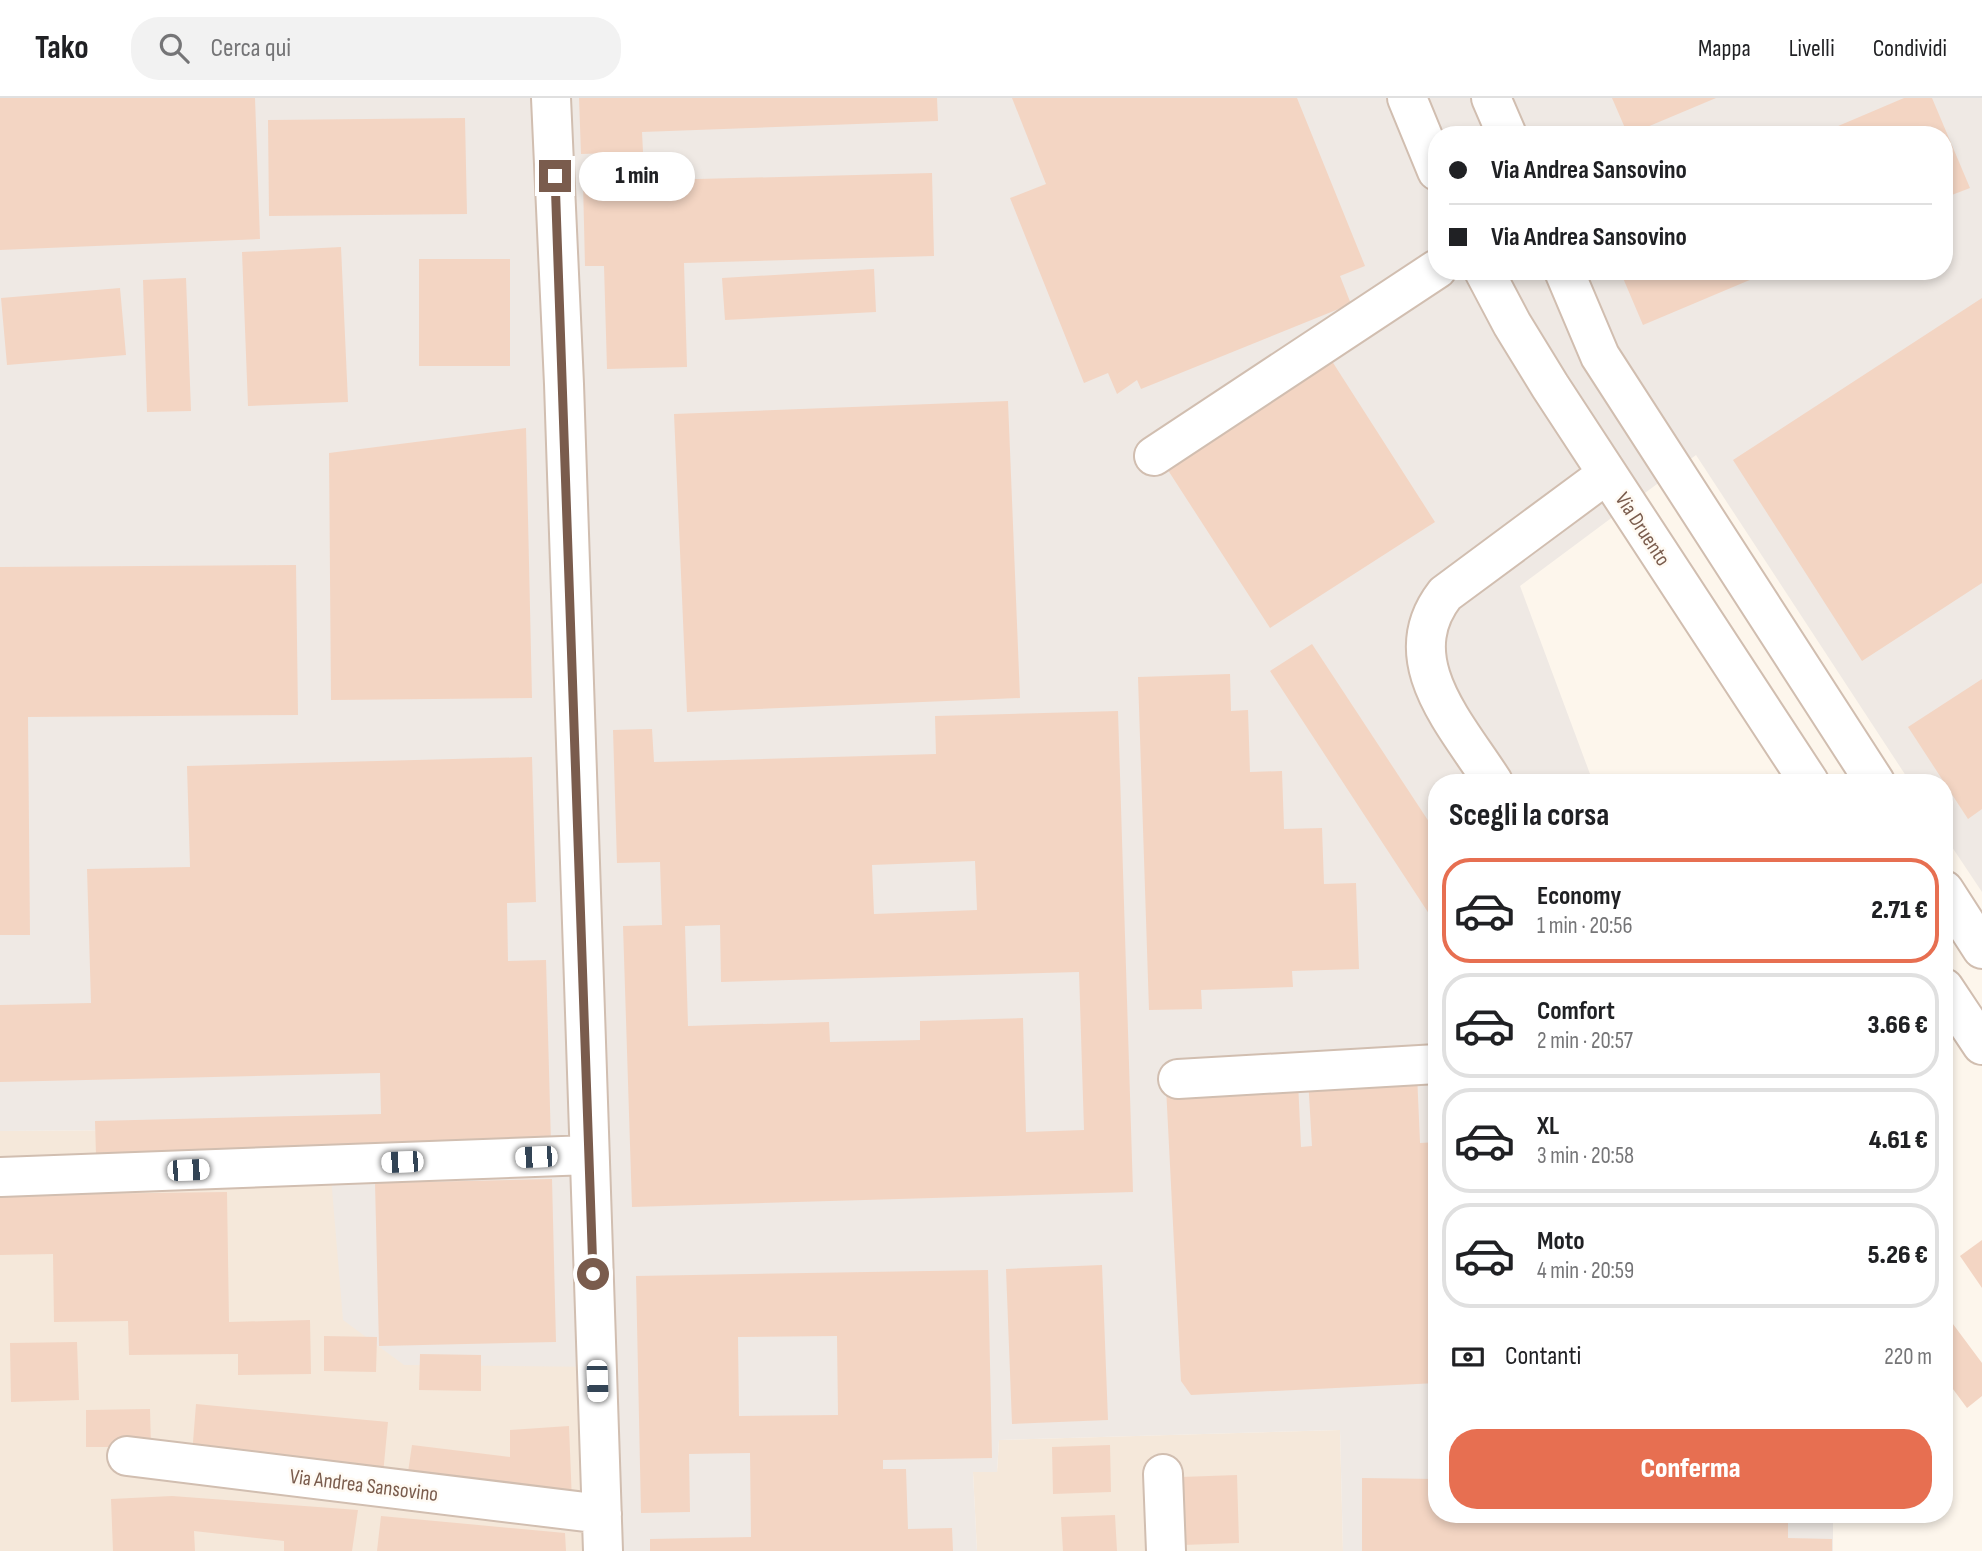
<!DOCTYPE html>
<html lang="it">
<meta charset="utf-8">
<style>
:root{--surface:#fff;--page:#f2f2f2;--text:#202124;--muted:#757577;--line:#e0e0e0;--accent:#e76f51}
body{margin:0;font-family:"Sofia Sans Condensed",sans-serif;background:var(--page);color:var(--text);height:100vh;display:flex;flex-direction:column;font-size:26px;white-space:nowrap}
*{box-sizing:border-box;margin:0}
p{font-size:23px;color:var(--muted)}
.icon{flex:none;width:38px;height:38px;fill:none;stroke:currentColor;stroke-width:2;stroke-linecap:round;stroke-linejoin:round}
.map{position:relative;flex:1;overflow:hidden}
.drawer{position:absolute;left:1428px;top:676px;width:525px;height:749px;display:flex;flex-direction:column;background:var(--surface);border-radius:28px;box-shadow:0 4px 10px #0003}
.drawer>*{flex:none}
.top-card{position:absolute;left:1428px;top:28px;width:525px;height:154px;border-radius:28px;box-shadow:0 4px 10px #0003;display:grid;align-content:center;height:154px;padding:0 21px;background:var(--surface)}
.end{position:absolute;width:32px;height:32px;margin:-16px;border:9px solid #7a5c4d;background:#fff;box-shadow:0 0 0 4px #fff}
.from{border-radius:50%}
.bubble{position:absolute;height:49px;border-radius:24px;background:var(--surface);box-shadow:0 4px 10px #0003;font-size:23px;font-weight:800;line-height:49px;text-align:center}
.car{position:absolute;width:21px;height:42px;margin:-21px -10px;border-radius:9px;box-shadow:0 0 5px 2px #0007;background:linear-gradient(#fff 24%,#345 0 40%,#fff 0 76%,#345 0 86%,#fff 0)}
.top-card b{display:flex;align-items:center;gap:24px;height:66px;font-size:26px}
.top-card b+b{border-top:2px solid var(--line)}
.top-card i{width:18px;height:18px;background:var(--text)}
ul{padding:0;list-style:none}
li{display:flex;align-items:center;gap:21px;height:105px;margin:0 14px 10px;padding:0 7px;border:4px solid var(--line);border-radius:28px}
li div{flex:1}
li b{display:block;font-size:26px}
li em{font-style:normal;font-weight:800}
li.current{border-color:var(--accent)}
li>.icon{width:63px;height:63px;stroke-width:1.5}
h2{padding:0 21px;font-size:32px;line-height:84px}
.pay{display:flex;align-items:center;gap:18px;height:77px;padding:0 21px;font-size:26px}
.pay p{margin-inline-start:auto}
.button{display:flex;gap:14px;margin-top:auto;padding:14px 21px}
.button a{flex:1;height:80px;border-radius:28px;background:var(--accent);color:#fff;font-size:28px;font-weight:800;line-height:80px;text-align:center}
header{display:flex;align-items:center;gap:42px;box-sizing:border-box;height:98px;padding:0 35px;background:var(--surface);border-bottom:2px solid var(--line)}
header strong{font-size:33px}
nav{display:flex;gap:38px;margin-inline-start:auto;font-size:24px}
.search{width:490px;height:63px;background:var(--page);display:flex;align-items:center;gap:18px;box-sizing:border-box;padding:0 24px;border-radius:28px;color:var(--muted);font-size:26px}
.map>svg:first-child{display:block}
.residential{fill:#f5e8da}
.industrial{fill:#efe9e4;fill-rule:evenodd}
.building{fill:#f3d5c3;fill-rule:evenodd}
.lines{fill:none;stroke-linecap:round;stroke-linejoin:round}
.minor-casing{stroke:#d1beb0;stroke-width:42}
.minor{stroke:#fff;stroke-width:38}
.route{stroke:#7a5c4d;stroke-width:9}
.labels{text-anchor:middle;stroke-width:5;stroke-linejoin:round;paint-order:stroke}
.street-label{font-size:21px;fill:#7a5c4d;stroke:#fffaf3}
</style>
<header>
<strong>Tako</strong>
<div class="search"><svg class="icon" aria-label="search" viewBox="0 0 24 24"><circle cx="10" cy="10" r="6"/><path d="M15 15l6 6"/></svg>Cerca qui</div>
<nav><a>Mappa</a><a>Livelli</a><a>Condividi</a></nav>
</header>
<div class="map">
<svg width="1982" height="1453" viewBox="0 0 1982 1453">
<rect width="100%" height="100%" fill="#fdf6ec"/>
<path class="residential" d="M 430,1030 L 606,1269 L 609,1453 L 0,1453 L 0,1033 Z
M 1340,1332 L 1343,1453 L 977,1453 L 973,1374 L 997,1374 L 999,1342 Z"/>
<path class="industrial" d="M 0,0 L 1982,0 L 1982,794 L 1944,737 L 1944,684 L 1910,684 L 1696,357 L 1520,488 L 1593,684 L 1437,684 L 1437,1416 L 1833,1416 L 1833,1453 L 1343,1453 L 1340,1332 L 999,1342 L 997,1374 L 973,1374 L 977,1453 L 609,1453 L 606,1269 L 404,1267 L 343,1222 L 331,1079 L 430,1030 L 0,1033 ZM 1437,37 L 1944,37 L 1944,173 L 1437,173 Z"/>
<path class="building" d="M 0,0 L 255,0 L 260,141 L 0,152 Z
M 579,0 L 937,0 L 938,23 L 642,34 L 643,54 L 581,56 Z
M 1012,0 L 1297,0 L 1365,168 L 1340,178 L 1351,206 L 1141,291 L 1137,282 L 1117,296 L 1108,275 L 1084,285 L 1010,100 L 1046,86 Z
M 1612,0 L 1716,0 L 1628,37 Z
M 1904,0 L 1932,0 L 1970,90 L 1944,100 L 1944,37 L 1817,37 Z
M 465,20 L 467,116 L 269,118 L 268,22 Z
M 932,75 L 934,158 L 684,165 L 687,269 L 607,271 L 604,168 L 585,168 L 583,84 Z
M 341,149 L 348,304 L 248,308 L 242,154 Z
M 419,161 L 510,161 L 510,268 L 419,268 Z
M 874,171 L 876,214 L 725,222 L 722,180 Z
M 1620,173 L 1771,173 L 1643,227 Z
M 186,180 L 191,313 L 147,314 L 143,182 Z
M 120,190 L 126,257 L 7,267 L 1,200 Z
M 1982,200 L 1982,485 L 1862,563 L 1733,362 Z
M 1330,260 L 1435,424 L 1270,530 L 1164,366 Z
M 1008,303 L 1020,600 L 687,614 L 674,316 Z
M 526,330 L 532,600 L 331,602 L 329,355 Z
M 296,467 L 298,617 L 28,619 L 30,837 L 0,837 L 0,469 Z
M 1312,546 L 1437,736 L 1437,828 L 1270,573 Z
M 1230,576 L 1231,613 L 1248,612 L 1250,674 L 1282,673 L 1284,731 L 1322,730 L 1324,786 L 1356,785 L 1359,871 L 1292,873 L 1293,889 L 1201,892 L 1202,911 L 1149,912 L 1138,579 Z
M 1982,581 L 1982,711 L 1968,721 L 1908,629 Z
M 1118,613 L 1133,1094 L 632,1109 L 623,828 L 662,827 L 660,764 L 617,765 L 613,632 L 652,631 L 654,664 L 936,656 L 935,618 ZM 975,763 L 977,812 L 874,816 L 872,767 ZM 720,827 L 721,884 L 1079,874 L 1084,1032 L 1026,1034 L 1023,920 L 920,923 L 920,942 L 830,944 L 829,924 L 688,928 L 685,828 Z
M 532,659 L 536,804 L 507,805 L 508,863 L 546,862 L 551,1046 L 96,1057 L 95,1023 L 381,1016 L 380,975 L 0,984 L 0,907 L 91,905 L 87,771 L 190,769 L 187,668 Z
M 1417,975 L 1420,1045 L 1437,1044 L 1437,1285 L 1191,1297 L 1181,1283 L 1166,989 L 1298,983 L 1301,1049 L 1312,1048 L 1308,980 Z
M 552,1081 L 556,1244 L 379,1248 L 375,1085 Z
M 227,1094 L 229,1224 L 310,1222 L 311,1276 L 238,1277 L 238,1256 L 129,1257 L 128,1223 L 54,1224 L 53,1156 L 0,1157 L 0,1097 Z
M 1982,1142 L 1982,1190 L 1960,1158 Z
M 1102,1167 L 1108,1322 L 1012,1326 L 1006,1171 Z
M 988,1172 L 992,1360 L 883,1362 L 883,1371 L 906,1371 L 908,1431 L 952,1430 L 953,1453 L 650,1453 L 650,1441 L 751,1439 L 750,1355 L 689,1356 L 690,1414 L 641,1415 L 636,1178 ZM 837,1238 L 838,1317 L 739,1318 L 738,1239 Z
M 1944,1214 L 1982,1265 L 1982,1298 L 1967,1310 L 1944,1279 Z
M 324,1238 L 377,1239 L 376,1274 L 324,1273 Z
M 77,1244 L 79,1302 L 11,1304 L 10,1245 Z
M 420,1256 L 481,1257 L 481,1293 L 419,1292 Z
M 196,1306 L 388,1324 L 383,1376 L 192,1357 Z
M 150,1311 L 151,1349 L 86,1349 L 86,1312 Z
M 569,1328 L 572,1404 L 407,1381 L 412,1347 L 510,1359 L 510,1332 Z
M 1110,1347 L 1111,1394 L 1053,1396 L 1052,1349 Z
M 1237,1377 L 1239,1445 L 1183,1447 L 1181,1379 Z
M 1362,1380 L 1437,1381 L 1437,1416 L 1788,1416 L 1788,1440 L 1832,1441 L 1832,1453 L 1362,1453 Z
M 172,1398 L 358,1412 L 352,1453 L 284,1453 L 284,1443 L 194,1433 L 195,1453 L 113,1453 L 111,1401 Z
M 1115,1417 L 1117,1453 L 1063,1453 L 1061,1419 Z
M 381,1418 L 565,1435 L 566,1453 L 377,1453 Z"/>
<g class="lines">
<defs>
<path id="minor" d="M 551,0 L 564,286 L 603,1453
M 1407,0 L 1437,73
M 1491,0 L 1507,37
M 1484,173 L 1512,226 L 1550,288 L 1809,684
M 1564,173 L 1600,258 L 1875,684
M 1154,358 L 1437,171
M 1493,684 C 1457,627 1394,562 1445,496 L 1607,376
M 1944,792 L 1982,851
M 1944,890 L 1982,947
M 1178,981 L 1437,966
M 1,1079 L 589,1057
M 127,1358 L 602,1416
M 1163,1376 L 1166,1453"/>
</defs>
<use href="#minor" class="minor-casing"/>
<use href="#minor" class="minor"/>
</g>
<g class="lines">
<path class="route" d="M 555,78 L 593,1176"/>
</g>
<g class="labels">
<g class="street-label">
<text transform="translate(1643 431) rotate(57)" y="7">Via Druento</text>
<text transform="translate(364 1387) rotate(7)" y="7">Via Andrea Sansovino</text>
</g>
</g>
</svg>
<i class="end from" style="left:593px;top:1176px"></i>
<i class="end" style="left:555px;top:78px"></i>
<div class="bubble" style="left:579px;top:54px;width:116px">1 min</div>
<i class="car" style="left:536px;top:1059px;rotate:268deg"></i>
<i class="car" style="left:402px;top:1064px;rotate:268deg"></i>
<i class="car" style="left:188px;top:1072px;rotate:88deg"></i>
<i class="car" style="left:597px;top:1283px;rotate:178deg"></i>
<div class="top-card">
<b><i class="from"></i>Via Andrea Sansovino</b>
<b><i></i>Via Andrea Sansovino</b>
</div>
<section class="drawer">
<h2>Scegli la corsa</h2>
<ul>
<li class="current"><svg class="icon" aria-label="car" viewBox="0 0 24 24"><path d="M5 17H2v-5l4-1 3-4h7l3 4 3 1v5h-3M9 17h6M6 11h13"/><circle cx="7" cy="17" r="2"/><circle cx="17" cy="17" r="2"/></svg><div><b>Economy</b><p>1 min · 20:56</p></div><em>2.71 €</em></li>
<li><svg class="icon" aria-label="car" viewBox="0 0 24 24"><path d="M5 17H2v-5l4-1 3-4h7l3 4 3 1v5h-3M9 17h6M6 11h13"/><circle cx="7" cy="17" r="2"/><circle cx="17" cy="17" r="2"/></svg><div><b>Comfort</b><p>2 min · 20:57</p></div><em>3.66 €</em></li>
<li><svg class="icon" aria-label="car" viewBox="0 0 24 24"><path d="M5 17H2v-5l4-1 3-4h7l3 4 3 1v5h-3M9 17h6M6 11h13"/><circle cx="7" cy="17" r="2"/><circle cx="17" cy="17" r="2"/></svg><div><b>XL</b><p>3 min · 20:58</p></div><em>4.61 €</em></li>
<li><svg class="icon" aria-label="car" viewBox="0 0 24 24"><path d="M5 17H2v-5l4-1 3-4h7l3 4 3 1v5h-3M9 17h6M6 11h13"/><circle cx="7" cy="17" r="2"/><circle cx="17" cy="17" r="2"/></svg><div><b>Moto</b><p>4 min · 20:59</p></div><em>5.26 €</em></li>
</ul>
<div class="pay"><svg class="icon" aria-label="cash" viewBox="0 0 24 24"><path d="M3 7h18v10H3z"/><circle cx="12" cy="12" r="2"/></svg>Contanti<p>220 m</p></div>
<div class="button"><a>Conferma</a></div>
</section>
</div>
